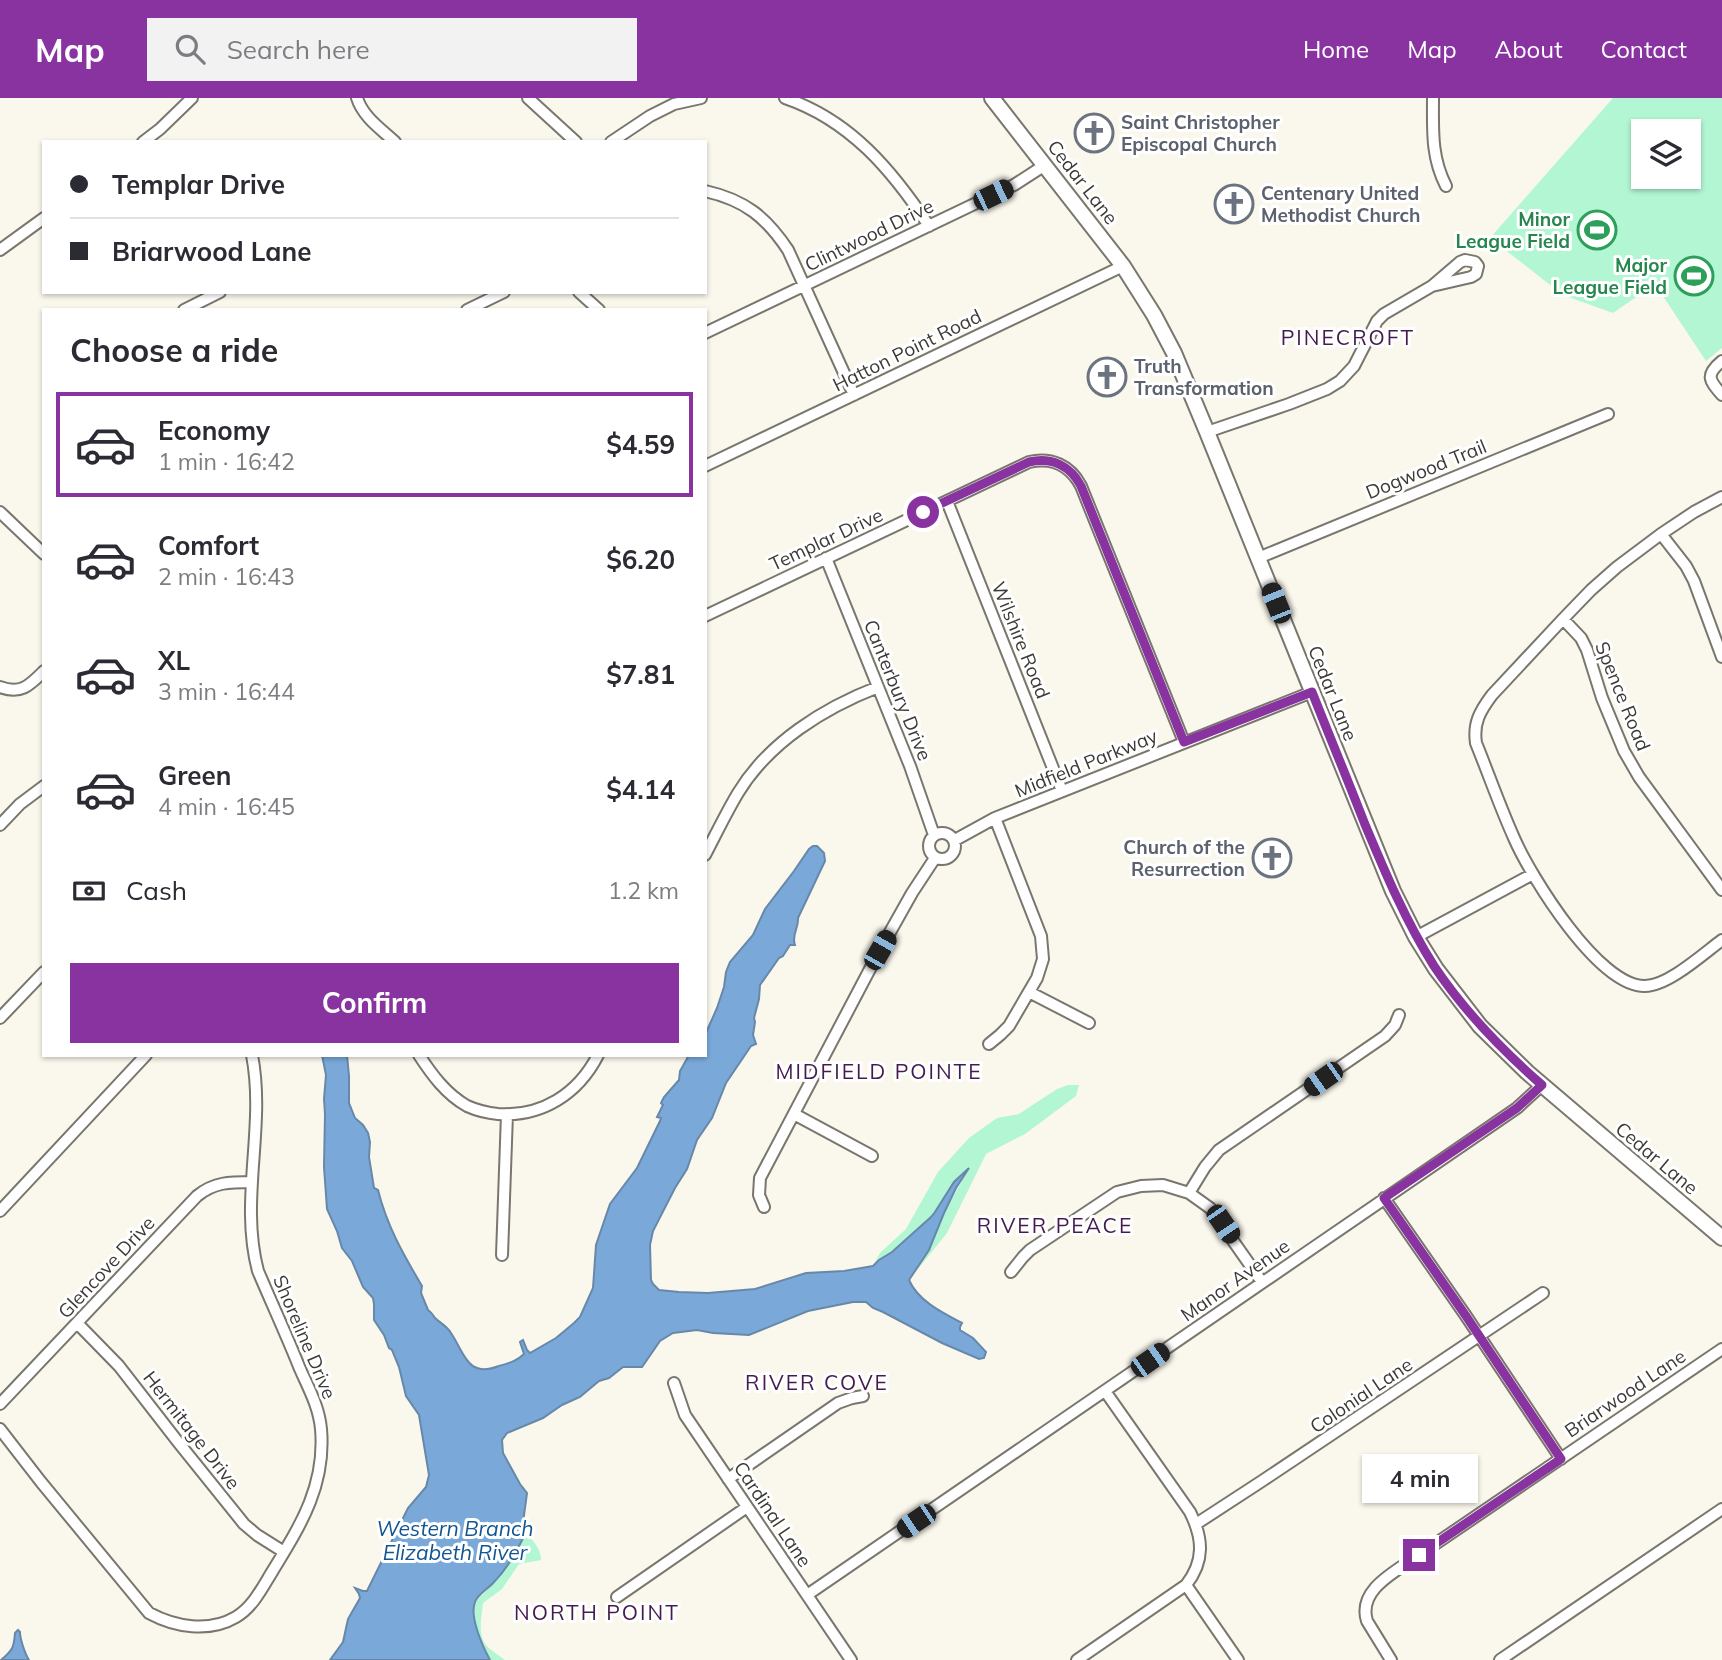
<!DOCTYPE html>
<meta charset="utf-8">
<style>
:root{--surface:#fff;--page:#f2f2f3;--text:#2b2b33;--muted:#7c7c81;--line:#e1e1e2;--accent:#8933a1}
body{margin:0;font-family:Mulish,sans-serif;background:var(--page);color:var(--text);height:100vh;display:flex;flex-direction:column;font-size:26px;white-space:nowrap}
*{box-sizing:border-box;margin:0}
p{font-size:23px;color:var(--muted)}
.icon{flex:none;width:38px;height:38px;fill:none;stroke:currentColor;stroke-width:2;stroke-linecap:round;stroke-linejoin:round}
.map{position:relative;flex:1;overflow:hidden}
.drawer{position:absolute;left:42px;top:210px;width:665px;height:749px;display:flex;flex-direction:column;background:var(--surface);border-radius:0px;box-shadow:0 2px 5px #0004}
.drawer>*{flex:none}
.guide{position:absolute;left:42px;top:42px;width:665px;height:154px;border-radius:0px;box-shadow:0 2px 5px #0004;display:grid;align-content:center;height:154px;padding:0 28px;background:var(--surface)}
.controls{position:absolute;left:1631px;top:21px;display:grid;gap:14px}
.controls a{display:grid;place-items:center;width:70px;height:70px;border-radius:0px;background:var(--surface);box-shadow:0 2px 5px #0004;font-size:35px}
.end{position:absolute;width:32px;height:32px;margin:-16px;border:9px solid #8933a1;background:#fff;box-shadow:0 0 0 4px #fff}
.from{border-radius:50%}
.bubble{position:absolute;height:49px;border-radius:0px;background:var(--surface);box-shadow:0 2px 5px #0004;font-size:23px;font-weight:700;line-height:49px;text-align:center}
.car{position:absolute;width:21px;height:42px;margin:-21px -10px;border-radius:9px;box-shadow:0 0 5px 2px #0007;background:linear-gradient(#222 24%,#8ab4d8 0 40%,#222 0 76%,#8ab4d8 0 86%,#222 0)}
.guide b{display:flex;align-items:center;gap:24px;height:66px;font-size:26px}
.guide b+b{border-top:2px solid var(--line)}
.guide i{width:18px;height:18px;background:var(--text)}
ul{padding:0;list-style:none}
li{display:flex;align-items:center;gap:21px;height:105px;margin:0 14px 10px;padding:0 14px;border:4px solid transparent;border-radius:0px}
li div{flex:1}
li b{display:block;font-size:26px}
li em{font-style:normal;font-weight:700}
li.active{border-color:var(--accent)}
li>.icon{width:63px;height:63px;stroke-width:1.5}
h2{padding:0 28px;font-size:32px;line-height:84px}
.pay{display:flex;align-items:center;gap:18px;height:77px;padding:0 28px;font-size:26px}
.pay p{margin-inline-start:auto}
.button{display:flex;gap:14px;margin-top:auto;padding:14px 28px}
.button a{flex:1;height:80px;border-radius:0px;background:var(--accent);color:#fff;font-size:28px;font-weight:700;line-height:80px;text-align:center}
header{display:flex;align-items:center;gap:42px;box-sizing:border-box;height:98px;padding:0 35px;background:var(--accent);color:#fff}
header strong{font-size:33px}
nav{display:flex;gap:38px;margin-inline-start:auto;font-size:24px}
.search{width:490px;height:63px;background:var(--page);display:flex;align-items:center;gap:18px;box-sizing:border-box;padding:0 24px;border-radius:0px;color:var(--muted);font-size:26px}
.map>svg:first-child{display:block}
.green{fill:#b2f6d3;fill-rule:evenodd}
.water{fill:#7aa9d9;stroke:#6788a8;stroke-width:2}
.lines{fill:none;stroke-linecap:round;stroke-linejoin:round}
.street-casing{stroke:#79766e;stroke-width:14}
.secondary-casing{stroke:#79766e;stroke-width:18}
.street{stroke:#fff;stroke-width:10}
.secondary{stroke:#fff;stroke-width:14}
.route{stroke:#8933a1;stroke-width:9}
.labels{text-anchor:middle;stroke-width:6;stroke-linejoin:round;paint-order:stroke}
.worship-label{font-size:19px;font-weight:bold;fill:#5b616d;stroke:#fff;text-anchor:start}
.street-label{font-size:19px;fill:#3b3a36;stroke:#fff}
.leisure-label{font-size:19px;font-weight:bold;fill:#27864d;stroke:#fff;text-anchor:end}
.neighbourhood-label{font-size:21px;letter-spacing:2px;fill:#441b4f;stroke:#fff}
.water-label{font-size:21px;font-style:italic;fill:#115692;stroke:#fff}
</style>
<header>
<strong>Map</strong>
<div class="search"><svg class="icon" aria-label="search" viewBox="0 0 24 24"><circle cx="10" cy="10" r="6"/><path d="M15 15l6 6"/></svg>Search here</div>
<nav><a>Home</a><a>Map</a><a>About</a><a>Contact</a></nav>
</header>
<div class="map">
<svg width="1722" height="1562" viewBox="0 0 1722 1562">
<rect width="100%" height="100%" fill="#faf7ed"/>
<path class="green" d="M 1613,0 L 1722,0 L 1722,250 L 1706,263 L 1655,186 L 1613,215 L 1563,197 L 1490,140 ZM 1643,33 L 1689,33 L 1689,79 L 1643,79 Z
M 1068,987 L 1079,987 L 1076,998 L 1025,1036 L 986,1056 L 947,1135 L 909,1182 L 929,1152 L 944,1115 L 967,1074 L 931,1119 L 892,1154 L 879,1162 L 873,1168 L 880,1155 L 906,1131 L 938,1074 L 969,1040 L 997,1020 L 1019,1016 L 1057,991 Z
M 522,1432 C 531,1440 541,1449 541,1462 L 519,1466 L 502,1491 L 483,1505 C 482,1517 477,1536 486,1547 C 491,1553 499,1557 505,1562 L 490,1562 L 476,1531 L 474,1509 L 475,1504 L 496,1483 Z"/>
<path class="water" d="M 813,748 L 817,748 L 824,755 L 825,763 L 798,820 C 799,830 791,837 795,847 L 790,847 L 783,858 L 779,860 L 760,887 L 759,901 L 754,920 L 755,924 L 753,937 L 756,946 L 751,948 L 726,985 L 712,1020 L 697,1042 L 687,1071 L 675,1090 L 653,1133 L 650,1147 L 651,1182 L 653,1186 L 659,1192 L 679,1194 L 708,1195 L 755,1191 L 806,1175 L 844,1173 L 873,1168 L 879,1162 L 892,1154 L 931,1119 L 935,1114 L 954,1084 L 969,1070 L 956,1090 L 944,1115 L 929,1152 L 909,1182 C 918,1203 943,1215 962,1225 L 960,1229 L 960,1232 L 973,1240 L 986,1254 L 984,1260 L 979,1261 L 942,1245 L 883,1214 L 873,1210 L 866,1204 L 853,1204 L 808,1213 L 749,1237 L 713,1235 L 697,1232 L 673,1235 L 660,1243 L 642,1269 L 623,1269 L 609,1280 L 599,1283 L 580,1299 L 562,1307 L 543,1320 L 507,1335 L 502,1342 L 503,1355 L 520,1386 L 527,1395 L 522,1432 L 524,1438 C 516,1455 507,1471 494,1484 C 488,1491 478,1496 475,1504 C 469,1519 483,1549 490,1562 L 330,1562 L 343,1544 L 348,1521 L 360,1500 L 359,1496 L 355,1490 L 363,1493 L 367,1493 L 408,1410 L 426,1389 L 429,1377 L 419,1317 L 406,1298 L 399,1269 L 392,1252 L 389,1250 L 384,1237 L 374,1222 L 374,1206 L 373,1200 L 363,1189 L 352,1163 L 342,1150 L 337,1133 L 327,1111 L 324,1069 L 325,1016 L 324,1001 L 326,977 L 322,957 L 347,957 L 349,978 L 349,1005 L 355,1020 L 363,1027 L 368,1035 L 370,1044 L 369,1059 L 374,1090 L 378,1092 C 387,1128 403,1156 422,1188 L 421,1195 L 428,1212 C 431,1214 433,1217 435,1220 C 440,1225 447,1228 451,1235 C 465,1256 467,1280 499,1268 C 509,1265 517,1263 524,1256 L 520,1244 L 523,1242 L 527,1252 L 530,1255 L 556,1240 L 574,1225 L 580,1219 L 593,1190 L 596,1147 L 610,1106 L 637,1070 L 660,1023 L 661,1020 L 657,1019 L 663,1007 L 661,1005 L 664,999 L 679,982 L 680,973 L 689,957 L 705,957 L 705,937 L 717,910 L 724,889 L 726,874 L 730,864 L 753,837 L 765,811 L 794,773 L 809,751 Z
M 18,1532 L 20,1534 C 20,1541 25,1556 29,1562 L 1,1562 C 13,1552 14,1549 15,1535 Z"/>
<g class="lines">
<defs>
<path id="street" d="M 357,0 C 363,19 381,31 395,44
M 528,0 L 576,44
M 785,0 C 850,22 892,72 929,128
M 1433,0 C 1433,32 1431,59 1446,88
M 143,44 L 160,31 L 192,0
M 611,44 L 650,18 L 674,6 L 701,0
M 705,93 C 745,102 766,119 788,152 L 854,297
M 0,152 L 44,120
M 1465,162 L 1475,164 L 1478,168 L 1476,176 L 1471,179 L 1432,188 L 1460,164 Z
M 579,194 L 599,212
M 184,212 L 220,194
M 467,212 L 504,194
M 705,235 L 1014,87 L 1045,67
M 1722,263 C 1705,277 1709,282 1722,297
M 1207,334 L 1289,306 L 1327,291 L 1340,283 L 1354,268 L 1377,223 L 1384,216 L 1432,188
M 705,368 L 1123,168
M 1722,399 L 1694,414 L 1661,436 L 1617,469 L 1591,492 L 1563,521 L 1492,597 C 1480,613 1473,625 1476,645 C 1489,677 1500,709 1514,740 C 1531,779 1599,889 1645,888 C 1668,888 1703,856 1722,842
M 947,403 L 1062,693
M 0,414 L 44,456
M 1661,436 L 1686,468 L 1694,483 L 1722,559
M 826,460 L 910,668 L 934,737
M 1258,460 L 1608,316
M 705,518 L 1029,364 C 1051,359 1070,367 1081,388 L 1184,644
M 1563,521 L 1581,540 L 1587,552 L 1602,600 L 1624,653 L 1639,679 L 1722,792
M 0,589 C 21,597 30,587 44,573
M 0,727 L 20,706 L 44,688
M929 748a13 13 0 1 1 26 0a13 13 0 1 1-26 0Z
M 955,742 L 995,720 L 1312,594
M 705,757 C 716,736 726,715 738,695 C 769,644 824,610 878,589
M 1416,839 L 1533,776
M 1029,894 L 1089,925
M 0,920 L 44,874
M 989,946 L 1000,937 L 1009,928 L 1037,880 L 1043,861 L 1041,838 L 995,720
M 419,957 C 432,977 446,996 467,1008 C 476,1012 488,1015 498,1016 C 542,1019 578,996 598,957
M 794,1016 L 872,1058
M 1189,1095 L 1205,1069 L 1219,1052 L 1385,938 L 1395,927 L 1399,917
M 1384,1100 L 1466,1218 L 1561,1361
M 764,1109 L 759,1097 L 760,1080 L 880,852 L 912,795 L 935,760
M 0,1113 L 146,957
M 502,1157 L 507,1016
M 1011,1174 L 1023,1159 L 1030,1152 L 1117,1094 L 1141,1088 L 1163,1087 L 1189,1095 L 1210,1110 L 1262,1184
M 78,1226 L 119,1268 L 178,1344 L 244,1426 L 257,1437 L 284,1454
M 674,1285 L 685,1317 L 851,1562
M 0,1306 L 197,1098 C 214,1084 230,1084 252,1084
M 0,1331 L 41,1384 L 149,1515 C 175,1529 209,1535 236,1519 C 253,1509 262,1490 272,1474 C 300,1428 326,1388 321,1331 C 319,1309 309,1291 300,1271 C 287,1238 272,1206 258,1173 C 239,1102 266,1029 252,957
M 728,1381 L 838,1305 L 852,1300 L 863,1298
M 1196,1426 L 1262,1383 L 1543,1195
M 1186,1487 L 1238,1562
M 807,1497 C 1044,1335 1280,1171 1517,1010 L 1542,987
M 617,1499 L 747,1409
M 1077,1562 L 1186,1487 C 1205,1463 1203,1440 1190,1414 L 1105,1293
M 1391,1562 L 1367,1523 C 1357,1491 1397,1473 1419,1457 L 1722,1251
M 1500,1562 L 1722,1411"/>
<path id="secondary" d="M 992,0 L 1123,168 L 1154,217 L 1174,255 L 1207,334 L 1393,793 L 1416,839 L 1436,871 L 1480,928 L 1527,974 L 1722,1140"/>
</defs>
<use href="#street" class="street-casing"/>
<use href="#secondary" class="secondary-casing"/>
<use href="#street" class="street"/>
<use href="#secondary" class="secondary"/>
</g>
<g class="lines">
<path class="route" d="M 923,414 L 1029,364 C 1051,359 1070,367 1081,388 L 1184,644 L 1312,594 C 1329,637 1347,680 1364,724 C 1385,774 1405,822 1434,868 C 1464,913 1502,952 1542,987 L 1517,1010 L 1384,1100 L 1466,1218 L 1561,1361 L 1419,1457"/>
</g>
<defs>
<symbol id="church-ring" viewBox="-11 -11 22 22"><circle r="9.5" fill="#fff" stroke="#6b7280" stroke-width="1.5"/><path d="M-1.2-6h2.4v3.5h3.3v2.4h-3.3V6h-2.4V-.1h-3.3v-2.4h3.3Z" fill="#6b7280"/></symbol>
<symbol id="stadium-ring" viewBox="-11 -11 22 22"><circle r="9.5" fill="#fff" stroke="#2e9e5b" stroke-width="1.5"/><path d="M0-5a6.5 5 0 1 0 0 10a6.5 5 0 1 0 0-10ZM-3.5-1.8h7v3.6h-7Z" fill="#2e9e5b"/></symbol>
</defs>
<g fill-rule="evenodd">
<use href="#church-ring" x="1072" y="13" width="44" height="44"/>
<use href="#church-ring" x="1212" y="84" width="44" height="44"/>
<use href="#stadium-ring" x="1575" y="110" width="44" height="44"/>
<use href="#stadium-ring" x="1672" y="156" width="44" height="44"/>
<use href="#church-ring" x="1085" y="257" width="44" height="44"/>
<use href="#church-ring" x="1250" y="738" width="44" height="44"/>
</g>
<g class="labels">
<g class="worship-label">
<text x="1121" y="31">Saint Christopher<tspan x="1121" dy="22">Episcopal Church</tspan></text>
<text x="1261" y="102">Centenary United<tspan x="1261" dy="22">Methodist Church</tspan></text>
<text x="1134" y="275">Truth<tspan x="1134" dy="22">Transformation</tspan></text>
<text x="1245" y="756" text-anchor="end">Church of the<tspan x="1245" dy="22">Resurrection</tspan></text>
</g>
<g class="street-label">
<text transform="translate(1083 84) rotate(52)" y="7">Cedar Lane</text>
<text transform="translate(869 137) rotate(-26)" y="7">Clintwood Drive</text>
<text transform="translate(907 252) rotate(-26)" y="7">Hatton Point Road</text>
<text transform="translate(1426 371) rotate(-22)" y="7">Dogwood Trail</text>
<text transform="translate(826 441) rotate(-25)" y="7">Templar Drive</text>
<text transform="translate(1021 542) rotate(68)" y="7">Wilshire Road</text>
<text transform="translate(898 592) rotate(68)" y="7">Canterbury Drive</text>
<text transform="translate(1333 595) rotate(68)" y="7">Cedar Lane</text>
<text transform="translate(1623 598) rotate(68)" y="7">Spence Road</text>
<text transform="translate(1086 665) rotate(-22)" y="7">Midfield Parkway</text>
<text transform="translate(1657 1060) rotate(40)" y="7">Cedar Lane</text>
<text transform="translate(106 1169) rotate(-47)" y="7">Glencove Drive</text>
<text transform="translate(1235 1182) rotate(-35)" y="7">Manor Avenue</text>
<text transform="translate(305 1239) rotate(67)" y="7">Shoreline Drive</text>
<text transform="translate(1625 1295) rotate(-34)" y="7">Briarwood Lane</text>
<text transform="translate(1361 1297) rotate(-34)" y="7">Colonial Lane</text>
<text transform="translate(192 1332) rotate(52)" y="7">Hermitage Drive</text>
<text transform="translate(773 1416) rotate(56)" y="7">Cardinal Lane</text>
</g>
<g class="leisure-label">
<text x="1570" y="128">Minor<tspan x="1570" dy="22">League Field</tspan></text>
<text x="1667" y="174">Major<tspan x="1667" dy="22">League Field</tspan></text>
</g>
<g class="neighbourhood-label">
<text x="1348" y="247">PINECROFT</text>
<text x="879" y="981">MIDFIELD POINTE</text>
<text x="1055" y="1135">RIVER PEACE</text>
<text x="817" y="1292">RIVER COVE</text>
<text x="597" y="1522">NORTH POINT</text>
</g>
<g class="water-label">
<text x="455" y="1438">Western Branch<tspan x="455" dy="24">Elizabeth River</tspan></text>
</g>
</g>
</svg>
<div class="controls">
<a><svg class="icon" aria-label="layers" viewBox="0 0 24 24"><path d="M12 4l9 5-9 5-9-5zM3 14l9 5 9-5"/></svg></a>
</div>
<i class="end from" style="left:923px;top:414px"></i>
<i class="end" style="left:1419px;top:1457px"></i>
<div class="bubble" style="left:1362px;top:1356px;width:116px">4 min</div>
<i class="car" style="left:993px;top:97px;rotate:64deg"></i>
<i class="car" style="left:1276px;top:505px;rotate:338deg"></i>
<i class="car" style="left:880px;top:852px;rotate:30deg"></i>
<i class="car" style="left:1323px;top:981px;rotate:235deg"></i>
<i class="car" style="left:1223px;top:1126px;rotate:146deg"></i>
<i class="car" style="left:1150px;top:1262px;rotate:55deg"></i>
<i class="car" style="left:916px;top:1423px;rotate:236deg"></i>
<div class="guide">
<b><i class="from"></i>Templar Drive</b>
<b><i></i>Briarwood Lane</b>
</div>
<section class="drawer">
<h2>Choose a ride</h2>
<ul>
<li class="active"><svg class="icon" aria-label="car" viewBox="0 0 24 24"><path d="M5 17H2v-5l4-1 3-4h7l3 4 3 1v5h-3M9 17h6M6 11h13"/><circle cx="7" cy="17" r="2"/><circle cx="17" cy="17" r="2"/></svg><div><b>Economy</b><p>1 min · 16:42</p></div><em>$4.59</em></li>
<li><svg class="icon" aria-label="car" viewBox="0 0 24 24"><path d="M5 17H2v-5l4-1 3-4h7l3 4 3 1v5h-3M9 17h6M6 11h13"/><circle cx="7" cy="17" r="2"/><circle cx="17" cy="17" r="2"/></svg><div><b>Comfort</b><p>2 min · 16:43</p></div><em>$6.20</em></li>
<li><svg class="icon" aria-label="car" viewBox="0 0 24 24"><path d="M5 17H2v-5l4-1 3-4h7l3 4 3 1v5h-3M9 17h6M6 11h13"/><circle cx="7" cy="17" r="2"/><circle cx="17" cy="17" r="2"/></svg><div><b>XL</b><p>3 min · 16:44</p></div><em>$7.81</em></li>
<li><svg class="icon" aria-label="car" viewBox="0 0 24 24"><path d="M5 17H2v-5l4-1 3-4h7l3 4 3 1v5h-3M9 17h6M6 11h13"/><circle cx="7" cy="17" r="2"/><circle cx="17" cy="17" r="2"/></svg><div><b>Green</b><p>4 min · 16:45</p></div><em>$4.14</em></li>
</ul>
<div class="pay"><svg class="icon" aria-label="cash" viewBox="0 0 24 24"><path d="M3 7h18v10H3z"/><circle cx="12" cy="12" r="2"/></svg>Cash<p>1.2 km</p></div>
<div class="button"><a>Confirm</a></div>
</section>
</div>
